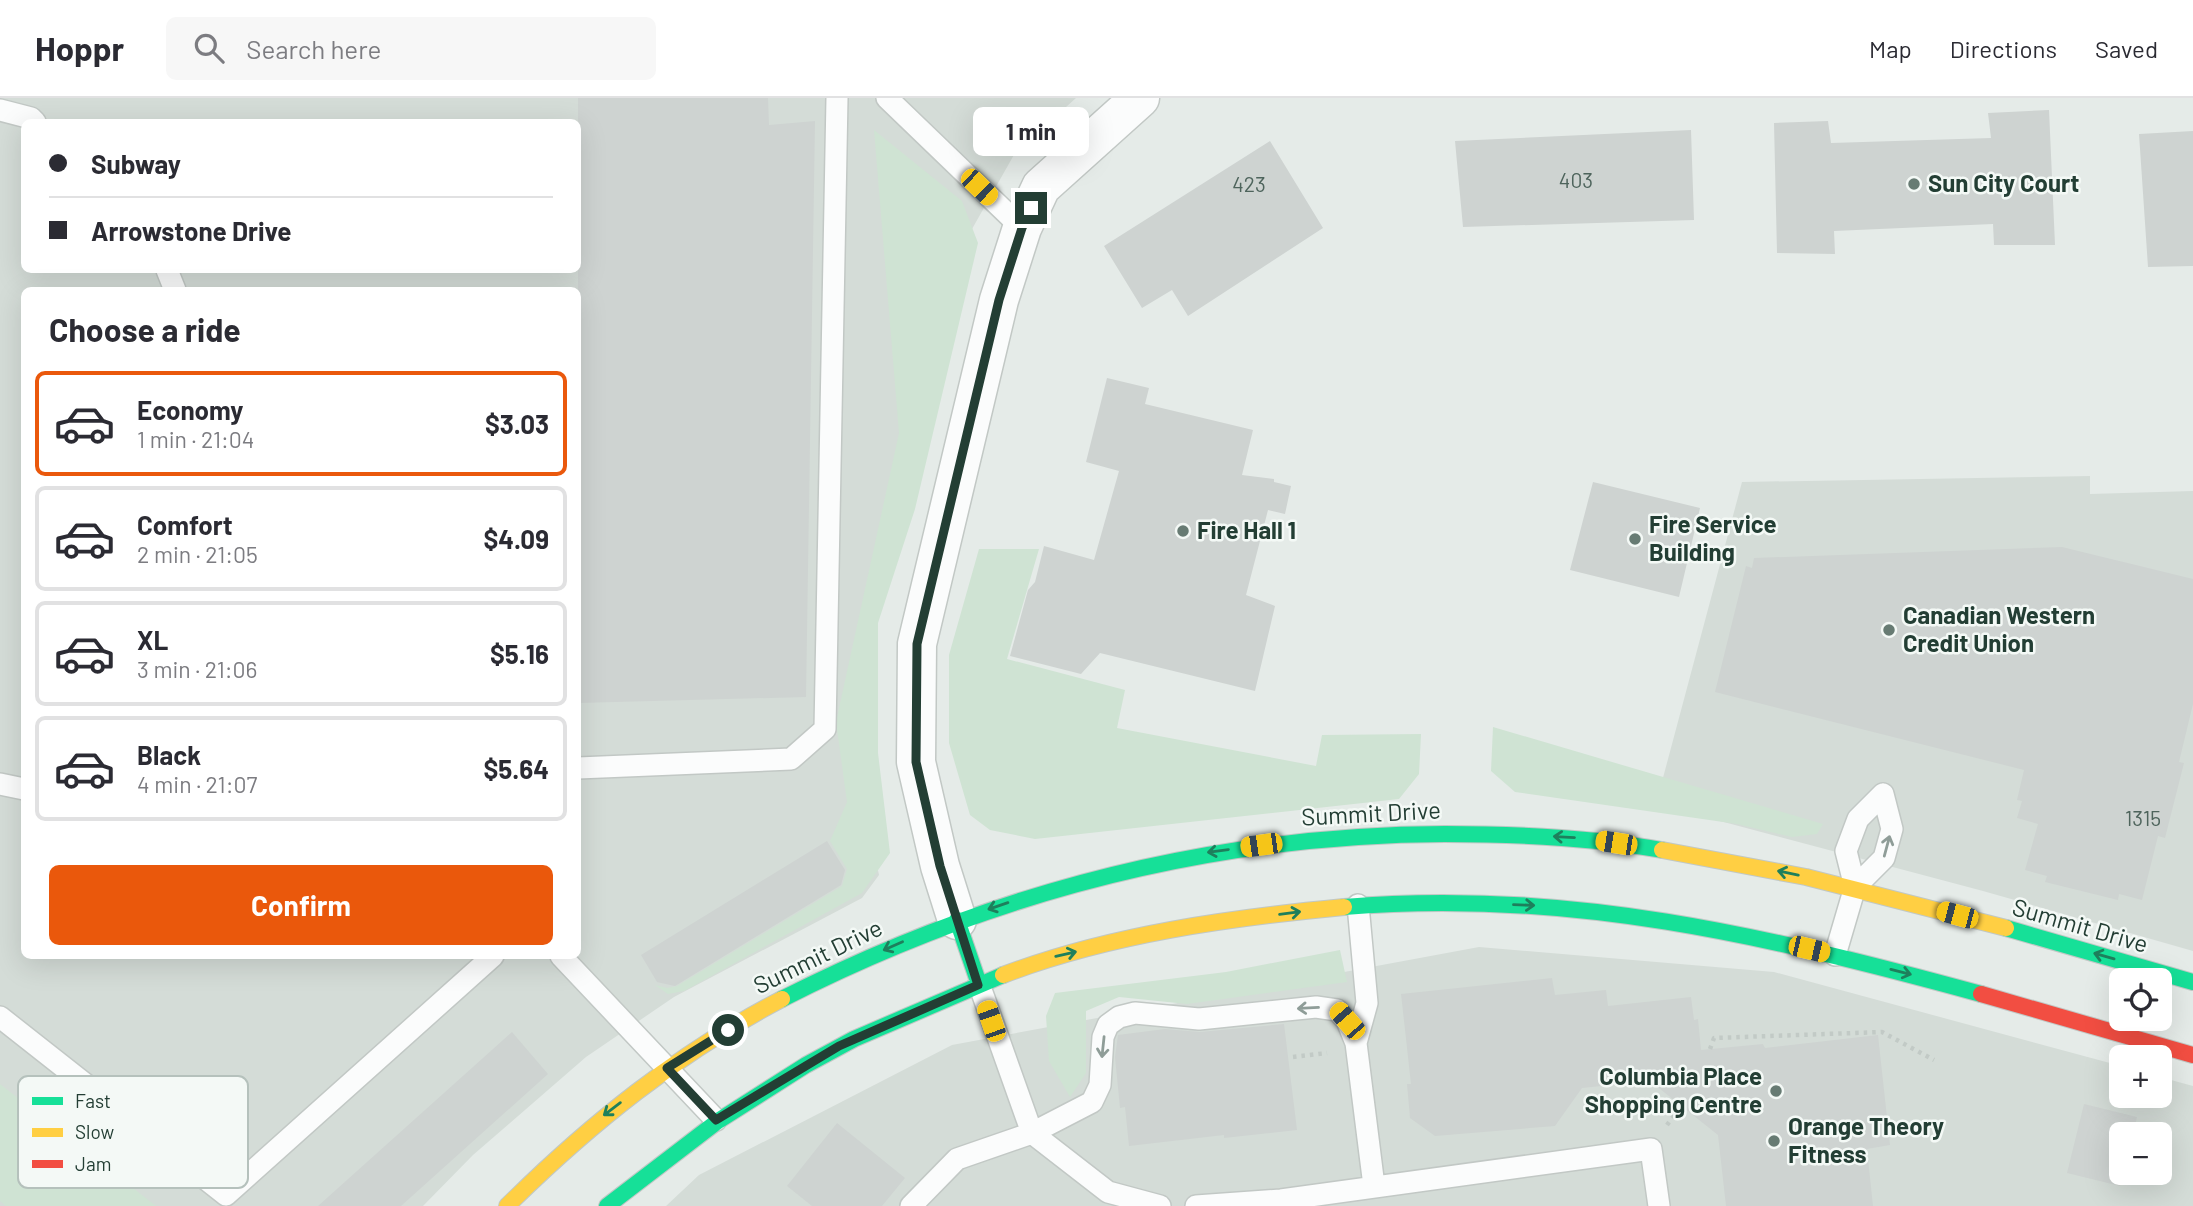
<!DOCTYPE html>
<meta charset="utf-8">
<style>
:root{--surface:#fff;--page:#f7f7f7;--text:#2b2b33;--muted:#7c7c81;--line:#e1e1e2;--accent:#ea580c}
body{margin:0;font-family:Barlow,sans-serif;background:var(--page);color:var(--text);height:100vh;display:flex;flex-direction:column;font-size:26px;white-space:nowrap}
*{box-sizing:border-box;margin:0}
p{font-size:23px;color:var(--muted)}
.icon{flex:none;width:38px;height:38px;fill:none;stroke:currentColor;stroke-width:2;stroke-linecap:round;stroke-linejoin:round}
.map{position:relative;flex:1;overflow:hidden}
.panel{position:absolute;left:21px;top:189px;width:560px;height:672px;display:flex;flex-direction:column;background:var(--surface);border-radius:10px;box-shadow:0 7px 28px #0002}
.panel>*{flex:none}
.top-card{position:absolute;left:21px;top:21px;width:560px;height:154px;border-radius:10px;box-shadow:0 7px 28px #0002;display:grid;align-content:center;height:154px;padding:0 28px;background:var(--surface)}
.buttons{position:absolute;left:2109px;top:870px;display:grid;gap:14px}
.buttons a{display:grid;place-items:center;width:63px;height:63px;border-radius:10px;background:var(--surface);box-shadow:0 7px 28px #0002;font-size:35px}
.end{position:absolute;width:32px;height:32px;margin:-16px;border:9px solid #233e34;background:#fff;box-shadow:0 0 0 4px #fff}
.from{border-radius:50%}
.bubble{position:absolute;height:49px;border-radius:10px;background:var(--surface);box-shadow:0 7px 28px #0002;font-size:23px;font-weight:700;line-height:49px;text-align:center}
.car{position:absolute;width:21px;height:42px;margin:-21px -10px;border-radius:9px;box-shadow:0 0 5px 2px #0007;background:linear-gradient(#f5c518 24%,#345 0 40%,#f5c518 0 76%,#345 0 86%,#f5c518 0)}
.top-card b{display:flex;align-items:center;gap:24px;height:66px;font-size:26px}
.top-card b+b{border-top:2px solid var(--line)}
.top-card i{width:18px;height:18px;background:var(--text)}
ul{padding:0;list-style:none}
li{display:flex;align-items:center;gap:21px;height:105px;margin:0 14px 10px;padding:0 14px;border:4px solid var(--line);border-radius:10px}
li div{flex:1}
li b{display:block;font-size:26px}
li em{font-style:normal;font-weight:700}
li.on{border-color:var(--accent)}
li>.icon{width:63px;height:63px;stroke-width:1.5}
h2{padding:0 28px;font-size:32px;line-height:84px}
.primary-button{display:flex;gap:14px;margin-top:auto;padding:14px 28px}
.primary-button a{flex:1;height:80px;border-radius:10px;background:var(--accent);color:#fff;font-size:28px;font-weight:700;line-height:80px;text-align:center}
header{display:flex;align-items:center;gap:42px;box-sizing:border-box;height:98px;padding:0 35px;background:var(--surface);border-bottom:2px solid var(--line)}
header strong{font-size:33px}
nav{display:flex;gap:38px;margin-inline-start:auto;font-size:24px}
.search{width:490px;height:63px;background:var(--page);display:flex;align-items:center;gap:18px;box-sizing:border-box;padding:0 24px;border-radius:10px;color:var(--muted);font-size:26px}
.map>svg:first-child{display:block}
.built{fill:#d4dcd7;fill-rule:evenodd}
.green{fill:#cfe3d3}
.building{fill:#ced3d1}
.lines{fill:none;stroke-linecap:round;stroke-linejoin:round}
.lane-casing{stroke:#c2c8c5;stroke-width:24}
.street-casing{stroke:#c2c8c5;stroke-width:41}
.fast-casing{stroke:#c1c8c5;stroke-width:18}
.slow-casing{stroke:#c1c8c5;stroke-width:18}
.jam-casing{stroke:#c1c8c5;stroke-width:18}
.path{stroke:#c2cac6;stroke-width:4.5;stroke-dasharray:3.5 5;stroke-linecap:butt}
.lane{stroke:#fbfcfc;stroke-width:21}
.street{stroke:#fbfcfc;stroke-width:38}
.fast{stroke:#16e098;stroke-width:16}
.slow{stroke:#ffcf43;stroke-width:16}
.jam{stroke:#f24e42;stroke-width:16}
.oneway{stroke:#1e7f5c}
.oneway2{stroke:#8f9d98}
.route{stroke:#233e34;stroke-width:9}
.poi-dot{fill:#677b73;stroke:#f4f9f6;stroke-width:2.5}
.labels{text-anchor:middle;stroke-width:5;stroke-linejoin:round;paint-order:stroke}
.number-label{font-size:21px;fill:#4e645c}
.poi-label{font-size:24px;font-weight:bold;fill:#233e34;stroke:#f4f9f6;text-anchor:start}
.street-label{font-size:24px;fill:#233e34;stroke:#f4f9f6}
.key{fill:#f4f9f6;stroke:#b5c1bc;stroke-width:2}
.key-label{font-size:19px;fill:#233e34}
</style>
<header>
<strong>Hoppr</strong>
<div class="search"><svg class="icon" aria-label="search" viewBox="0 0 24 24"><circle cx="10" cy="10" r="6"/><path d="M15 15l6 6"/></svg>Search here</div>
<nav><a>Map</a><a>Directions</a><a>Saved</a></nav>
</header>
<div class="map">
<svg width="2193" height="1108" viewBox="0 0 2193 1108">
<rect width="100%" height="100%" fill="#e5ebe8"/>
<path class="built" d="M 0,0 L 1076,0 L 1015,55 L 959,154 L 876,485 L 865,714 L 879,777 L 862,800 L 674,899 L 586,959 L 473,1057 L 423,1108 L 0,1108 ZM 24,24 L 578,24 L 578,172 L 24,172 ZM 24,192 L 578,192 L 578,858 L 24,858 Z
M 2090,378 L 2090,396 L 2193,393 L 2193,853 L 1983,793 L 1656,706 L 1742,384 Z
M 1479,849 L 1774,874 L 2121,968 L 2121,998 L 2160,998 L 2160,979 L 2193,988 L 2193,1108 L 666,1108 L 699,1077 L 952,947 ZM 2121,1036 L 2160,1036 L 2160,1074 L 2121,1074 Z"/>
<path class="green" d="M 874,32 L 962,103 L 978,145 L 915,411 L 878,525 L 878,655 L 890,755 L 862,795 L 684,893 L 668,896 L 655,887 L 667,890 L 677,888 L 842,788 L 847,771 L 830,743 L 847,704 L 836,624 L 899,335 Z
M 979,451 L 1039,451 L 1007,561 L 1125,592 L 1117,630 L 1316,668 L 1322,637 L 1421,636 L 1419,676 L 1399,701 L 1035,741 L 990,732 L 970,717 L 949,645 L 949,557 Z
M 1493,629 L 1823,726 L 1817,736 L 1792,739 L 1737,726 L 1515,694 L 1491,673 Z
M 1340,852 L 1347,884 L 1187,906 L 1119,899 L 1086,913 L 1086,975 L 1070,999 L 1049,963 L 1046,918 L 1055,895 L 1226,874 Z
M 0,986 L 156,1108 L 6,1108 L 0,1103 Z"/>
<path class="building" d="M 578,0 L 768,0 L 769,27 L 815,23 L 806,599 L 578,605 Z
M 2049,12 L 2055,147 L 1994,147 L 1993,126 L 1834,133 L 1835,156 L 1777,155 L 1774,25 L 1828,23 L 1831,45 L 1991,40 L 1988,15 Z
M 1691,32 L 1694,122 L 1463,129 L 1455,43 Z
M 2193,33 L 2193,168 L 2148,169 L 2139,36 Z
M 1270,43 L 1323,130 L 1188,218 L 1172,192 L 1142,210 L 1104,148 Z
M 1107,280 L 1149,290 L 1145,306 L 1253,332 L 1242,377 L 1274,381 L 1274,384 L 1291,388 L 1285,416 L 1268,412 L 1246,497 L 1275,508 L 1255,593 L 1100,555 L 1081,576 L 1010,558 L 1028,492 L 1035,484 L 1044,448 L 1094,462 L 1119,373 L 1086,364 Z
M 1593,384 L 1700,410 L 1679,499 L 1570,472 Z
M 2062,449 L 2193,481 L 2193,606 L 2179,664 L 2184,665 L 2165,740 L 2158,738 L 2142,802 L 2119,796 L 2118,802 L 2045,784 L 2047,778 L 2025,772 L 2038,726 L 2017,720 L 2022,703 L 2017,702 L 2024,672 L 1715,594 L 1746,468 L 1752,470 L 1754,460 Z
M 827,743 L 845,772 L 841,787 L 675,888 L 657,884 L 641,857 Z
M 1552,880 L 1555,897 L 1606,892 L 1608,908 L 1691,899 L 1694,922 L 1698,921 L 1701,952 L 1763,946 L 1765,950 L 1878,937 L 1890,1047 L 1867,1051 L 1873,1108 L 1726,1108 L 1718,1037 L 1650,983 L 1582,990 L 1555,1028 L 1435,1038 L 1410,1020 L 1407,986 L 1411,986 L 1401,896 Z
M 1284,926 L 1297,1032 L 1224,1040 L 1224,1037 L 1129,1048 L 1125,1009 L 1120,1010 L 1115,959 L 1118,937 L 1165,931 L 1200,934 Z
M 512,934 L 548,976 L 401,1108 L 318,1108 Z
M 2084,1006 L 2137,1019 L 2133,1036 L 2121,1036 L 2121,1074 L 2123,1074 L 2120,1088 L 2067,1075 Z
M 837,1025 L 905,1080 L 882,1108 L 812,1108 L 787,1088 Z"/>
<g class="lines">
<defs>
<path id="lane" d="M 887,0 L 1022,130
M 0,12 L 31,20 L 35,24
M 167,172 L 175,192
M 578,670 L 791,661 L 825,631 L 837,0
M 0,686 L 24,691
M 1855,789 L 1846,753 L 1858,721 L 1883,696
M 1835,857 L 1855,789 L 1884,760 L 1892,731 L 1883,696
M 561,858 L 716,1022
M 979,886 L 1032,1035 L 1108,1094 L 1160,1108
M 0,919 L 226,1097 L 493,858
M 1356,945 L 1367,905 L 1358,807
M 911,1108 L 957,1061 L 1032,1035 L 1092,1004 L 1100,987 L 1103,939 L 1108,927 L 1119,919 L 1135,915 L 1199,921 L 1316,909 L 1337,912 L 1347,923 L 1356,945 L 1374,1088
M 1196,1108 L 1281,1102 L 1651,1051 L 1659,1108"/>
<path id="street" d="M 957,822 L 940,768 L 916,664 L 917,546 L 999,202 L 1022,130 L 1041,89 L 1140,0"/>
<path id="fast" d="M 1344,809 C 1567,790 1768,838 1981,896
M 957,822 L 979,886
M 2006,830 L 2193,884
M 782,901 C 990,795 1211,737 1445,736 C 1518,736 1590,739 1662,752
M 607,1108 L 718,1023 L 806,967 L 854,941 L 1003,877"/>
<path id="slow" d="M 1662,752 L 1806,779 L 2006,830
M 1003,877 C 1111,836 1230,820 1344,809
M 507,1108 C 590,1026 678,955 782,901"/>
<path id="jam" d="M 1981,896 L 2193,957"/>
</defs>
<use href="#lane" class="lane-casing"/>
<use href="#street" class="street-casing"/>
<use href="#fast" class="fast-casing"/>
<use href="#slow" class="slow-casing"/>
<use href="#jam" class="jam-casing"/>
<path class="path" d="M 1710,951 L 1714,940 L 1882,934 L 1934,962
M 1293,959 L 1327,955
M 1667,1027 L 1681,1008"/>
<use href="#lane" class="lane"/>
<use href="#street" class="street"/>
<use href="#fast" class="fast"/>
<use href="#slow" class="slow"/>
<use href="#jam" class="jam"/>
</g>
<defs><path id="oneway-shaft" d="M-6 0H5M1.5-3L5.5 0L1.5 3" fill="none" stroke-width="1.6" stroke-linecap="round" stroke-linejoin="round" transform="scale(1.75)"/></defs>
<g class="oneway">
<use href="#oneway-shaft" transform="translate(1564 739) rotate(-177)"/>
<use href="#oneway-shaft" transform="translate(1218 753) rotate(172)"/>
<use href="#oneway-shaft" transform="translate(1788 775) rotate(-168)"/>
<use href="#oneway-shaft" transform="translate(1524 807) rotate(2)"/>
<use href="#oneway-shaft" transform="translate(998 808) rotate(161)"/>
<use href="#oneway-shaft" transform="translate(1290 815) rotate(-7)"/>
<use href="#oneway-shaft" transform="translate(893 848) rotate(156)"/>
<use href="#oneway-shaft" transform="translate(1066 856) rotate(-13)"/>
<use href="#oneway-shaft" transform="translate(2104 858) rotate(-164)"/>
<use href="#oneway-shaft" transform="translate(1901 874) rotate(14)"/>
<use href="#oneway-shaft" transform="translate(612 1011) rotate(143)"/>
</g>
<g class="oneway2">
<use href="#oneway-shaft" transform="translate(1887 748) rotate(-75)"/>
<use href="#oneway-shaft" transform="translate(1308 910) rotate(177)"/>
<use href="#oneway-shaft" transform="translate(1103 949) rotate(96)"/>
</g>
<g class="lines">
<path class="route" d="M 728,932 L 667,970 L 716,1022 L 839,948 L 978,887 L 940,768 L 916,664 L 917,546 L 999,202 L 1022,130 L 1031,110"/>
</g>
<g class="poi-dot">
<circle cx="1914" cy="86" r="7"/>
<circle cx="1183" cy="433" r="7"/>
<circle cx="1635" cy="441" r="7"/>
<circle cx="1889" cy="532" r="7"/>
<circle cx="1776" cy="993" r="7"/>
<circle cx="1774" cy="1043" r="7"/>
</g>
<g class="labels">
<g class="number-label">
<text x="1576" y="90">403</text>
<text x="1249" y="94">423</text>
<text x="2143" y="728">1315</text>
</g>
<g class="poi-label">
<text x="1928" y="94">Sun City Court</text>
<text x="1649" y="435">Fire Service<tspan x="1649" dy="28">Building</tspan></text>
<text x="1197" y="441">Fire Hall 1</text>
<text x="1903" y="526">Canadian Western<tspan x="1903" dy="28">Credit Union</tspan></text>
<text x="1762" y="987" text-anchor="end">Columbia Place<tspan x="1762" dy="28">Shopping Centre</tspan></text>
<text x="1788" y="1037">Orange Theory<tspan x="1788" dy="28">Fitness</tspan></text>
</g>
<g class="street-label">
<text transform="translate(1371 716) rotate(-3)" y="8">Summit Drive</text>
<text transform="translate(2080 828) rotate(16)" y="8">Summit Drive</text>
<text transform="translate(818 859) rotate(-26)" y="8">Summit Drive</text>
</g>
</g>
<rect x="18" y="978" width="230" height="112" rx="10" class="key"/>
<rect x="32" y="999" width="31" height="8" fill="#16e098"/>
<rect x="32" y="1030" width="31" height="9" fill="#ffcf43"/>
<rect x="32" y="1062" width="31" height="8" fill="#f24e42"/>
<g class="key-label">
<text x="75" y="1010">Fast</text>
<text x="75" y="1041">Slow</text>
<text x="75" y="1073">Jam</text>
</g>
</svg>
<div class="buttons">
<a><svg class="icon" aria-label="locate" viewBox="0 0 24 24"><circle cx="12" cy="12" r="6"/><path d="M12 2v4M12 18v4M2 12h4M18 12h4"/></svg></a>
<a>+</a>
<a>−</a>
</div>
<i class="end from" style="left:728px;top:932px"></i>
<i class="end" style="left:1031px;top:110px"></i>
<div class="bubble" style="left:973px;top:9px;width:116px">1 min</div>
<i class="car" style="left:979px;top:89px;rotate:134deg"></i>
<i class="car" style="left:1616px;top:745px;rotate:279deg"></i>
<i class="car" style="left:1261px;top:747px;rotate:262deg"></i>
<i class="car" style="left:1957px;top:817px;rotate:285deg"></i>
<i class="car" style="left:1809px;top:851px;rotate:103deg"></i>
<i class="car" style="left:991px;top:923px;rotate:341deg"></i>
<i class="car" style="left:1347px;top:923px;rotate:319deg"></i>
<div class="top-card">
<b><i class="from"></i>Subway</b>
<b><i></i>Arrowstone Drive</b>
</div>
<section class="panel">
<h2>Choose a ride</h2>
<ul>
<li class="on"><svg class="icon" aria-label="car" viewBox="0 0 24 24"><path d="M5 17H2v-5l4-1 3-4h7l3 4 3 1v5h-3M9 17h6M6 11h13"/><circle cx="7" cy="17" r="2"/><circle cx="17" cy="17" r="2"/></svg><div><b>Economy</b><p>1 min · 21:04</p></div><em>$3.03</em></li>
<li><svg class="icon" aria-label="car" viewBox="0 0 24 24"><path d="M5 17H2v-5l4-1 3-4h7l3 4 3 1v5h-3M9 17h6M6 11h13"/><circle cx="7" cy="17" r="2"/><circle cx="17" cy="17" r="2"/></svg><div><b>Comfort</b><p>2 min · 21:05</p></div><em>$4.09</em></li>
<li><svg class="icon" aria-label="car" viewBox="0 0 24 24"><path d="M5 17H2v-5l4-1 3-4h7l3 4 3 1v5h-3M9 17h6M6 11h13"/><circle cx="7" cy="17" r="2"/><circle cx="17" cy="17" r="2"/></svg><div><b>XL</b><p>3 min · 21:06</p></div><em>$5.16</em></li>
<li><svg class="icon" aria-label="car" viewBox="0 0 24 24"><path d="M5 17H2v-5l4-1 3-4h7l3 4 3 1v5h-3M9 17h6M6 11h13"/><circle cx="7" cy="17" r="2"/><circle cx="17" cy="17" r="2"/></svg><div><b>Black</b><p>4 min · 21:07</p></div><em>$5.64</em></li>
</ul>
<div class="primary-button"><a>Confirm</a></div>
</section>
</div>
